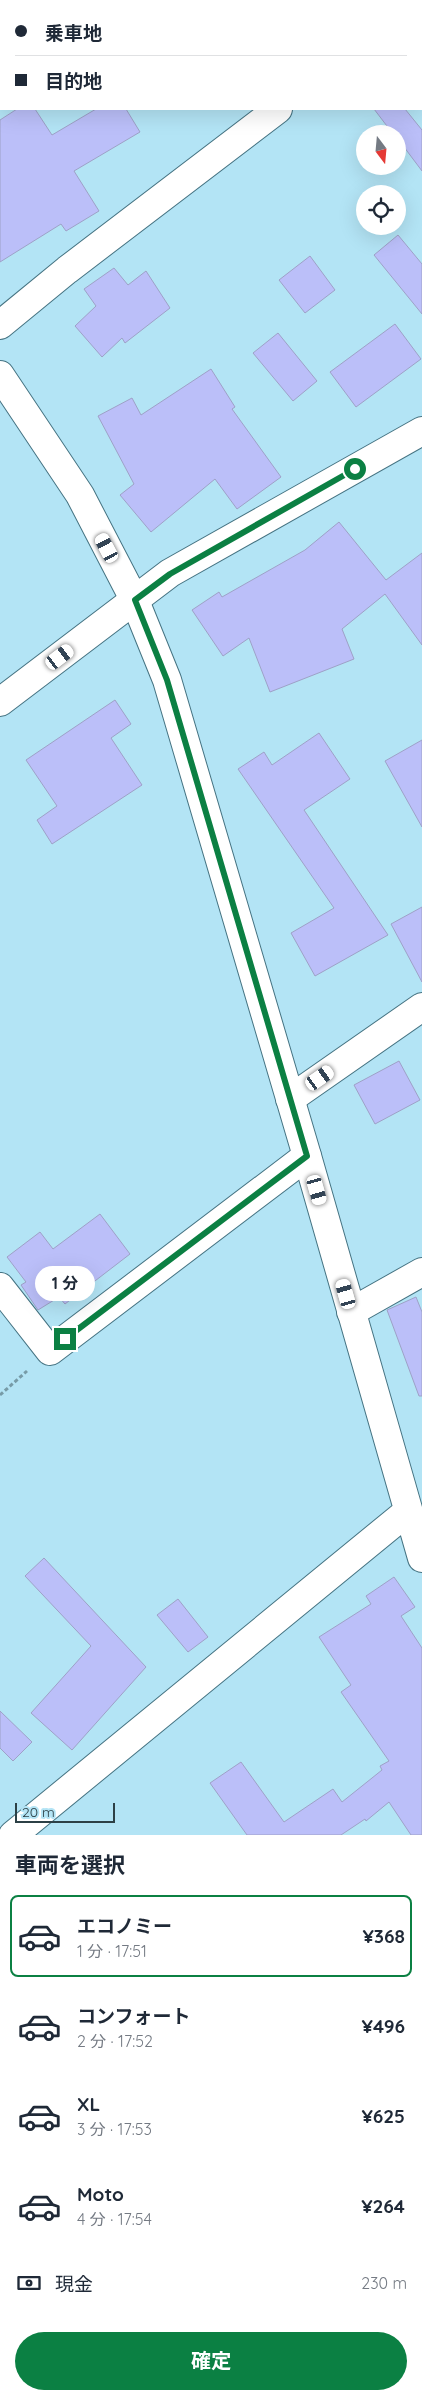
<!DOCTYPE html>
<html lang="ja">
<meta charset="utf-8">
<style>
:root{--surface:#fff;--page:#f6f6f7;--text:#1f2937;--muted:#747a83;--line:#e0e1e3;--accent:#0b8043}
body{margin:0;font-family:Quicksand,"Noto Sans JP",sans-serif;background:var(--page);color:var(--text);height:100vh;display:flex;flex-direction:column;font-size:19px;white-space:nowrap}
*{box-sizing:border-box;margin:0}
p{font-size:16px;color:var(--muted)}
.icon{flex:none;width:28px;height:28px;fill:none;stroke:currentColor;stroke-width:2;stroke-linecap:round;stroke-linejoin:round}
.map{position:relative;height:1835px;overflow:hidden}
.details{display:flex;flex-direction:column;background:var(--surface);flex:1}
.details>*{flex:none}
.top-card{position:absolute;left:0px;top:0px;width:422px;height:110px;box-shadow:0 5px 20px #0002;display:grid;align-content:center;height:110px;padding:0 15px;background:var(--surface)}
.needle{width:32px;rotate:164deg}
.fabs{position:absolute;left:356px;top:125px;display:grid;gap:10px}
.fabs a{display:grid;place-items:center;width:50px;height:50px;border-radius:50%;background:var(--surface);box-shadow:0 5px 20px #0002;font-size:25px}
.scale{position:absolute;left:15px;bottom:12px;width:100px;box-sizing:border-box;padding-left:5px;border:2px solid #2c4046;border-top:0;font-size:14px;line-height:18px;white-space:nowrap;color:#2c4046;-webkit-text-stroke:4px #b3e4f5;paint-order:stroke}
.end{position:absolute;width:22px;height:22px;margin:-11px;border:6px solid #0b8043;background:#fff;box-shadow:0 0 0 2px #fff}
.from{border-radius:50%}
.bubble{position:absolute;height:35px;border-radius:18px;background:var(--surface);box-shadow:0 5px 20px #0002;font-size:16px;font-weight:700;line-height:35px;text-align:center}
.car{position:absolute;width:15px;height:30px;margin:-15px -8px;border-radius:6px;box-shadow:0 0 4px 1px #0007;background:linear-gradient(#fff 24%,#345 0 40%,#fff 0 76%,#345 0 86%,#fff 0)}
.top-card b{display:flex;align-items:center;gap:18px;height:48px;font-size:19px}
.top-card b+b{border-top:1px solid var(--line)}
.top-card i{width:12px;height:12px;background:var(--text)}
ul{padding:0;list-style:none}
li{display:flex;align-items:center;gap:15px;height:82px;margin:0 10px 8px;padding:0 5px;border:2px solid transparent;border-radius:8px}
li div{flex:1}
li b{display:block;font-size:19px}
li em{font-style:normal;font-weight:700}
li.active{border-color:var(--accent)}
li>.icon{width:45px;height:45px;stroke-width:1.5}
h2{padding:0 15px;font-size:22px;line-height:60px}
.pay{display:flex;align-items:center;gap:12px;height:55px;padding:0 15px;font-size:19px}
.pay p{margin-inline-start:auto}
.action{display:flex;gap:10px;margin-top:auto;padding:10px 15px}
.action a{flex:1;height:58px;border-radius:30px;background:var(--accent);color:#fff;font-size:20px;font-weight:700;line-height:58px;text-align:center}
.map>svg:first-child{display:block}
.building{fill:#bbbff9;stroke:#9ea1c7}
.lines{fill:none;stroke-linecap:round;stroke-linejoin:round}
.street-casing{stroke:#457382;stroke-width:30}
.secondary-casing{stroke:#457382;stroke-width:30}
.path{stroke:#779ba7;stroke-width:3;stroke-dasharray:4 2.5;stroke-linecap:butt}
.street{stroke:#fff;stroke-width:28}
.secondary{stroke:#fff;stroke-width:28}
.route{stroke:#0b8043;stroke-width:6}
</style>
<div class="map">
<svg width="422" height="1835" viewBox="0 0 422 1835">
<rect width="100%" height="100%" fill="#b3e4f5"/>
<path class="building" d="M 17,109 L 35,109 L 52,135 L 96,109 L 126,109 L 140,132 L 74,171 L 99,211 L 66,231 L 61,224 L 0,262 L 0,120 Z
M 374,109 L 405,109 L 422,130 L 422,171 L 398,139 L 398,134 L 393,134 Z
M 398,235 L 422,264 L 422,314 L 374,255 Z
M 310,256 L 335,290 L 305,313 L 279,280 Z
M 114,268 L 128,285 L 146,271 L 170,308 L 125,343 L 122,338 L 102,357 L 75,326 L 96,306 L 84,289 Z
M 395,324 L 421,359 L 356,407 L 330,372 Z
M 278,333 L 317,381 L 293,401 L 253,353 Z
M 211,369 L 235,407 L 232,409 L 281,477 L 237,509 L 215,479 L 151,532 L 120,495 L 134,484 L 98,416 L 132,398 L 141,415 Z
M 339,522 L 386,580 L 422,553 L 422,645 L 385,594 L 342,629 L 354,659 L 270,692 L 249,638 L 223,656 L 192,610 L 219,592 L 222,597 L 305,550 Z
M 115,700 L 131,724 L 111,738 L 142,785 L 52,844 L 37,820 L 57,806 L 26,760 Z
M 319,733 L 350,779 L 304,810 L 388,935 L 315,976 L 291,933 L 334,908 L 238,769 L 264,752 L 272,765 Z
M 422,740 L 422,827 L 385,761 Z
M 422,907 L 422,982 L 391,924 Z
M 399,1061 L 420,1100 L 375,1124 L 354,1085 Z
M 100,1214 L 130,1254 L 65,1304 L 59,1297 L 38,1310 L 21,1285 L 26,1282 L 7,1257 L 40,1232 L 53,1249 Z
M 416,1297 L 422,1312 L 422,1396 L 419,1396 L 387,1310 Z
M 44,1558 L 146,1667 L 72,1750 L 31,1713 L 91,1646 L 25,1576 Z
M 394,1577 L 415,1607 L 401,1616 L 422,1648 L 422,1835 L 411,1835 L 389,1802 L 366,1821 L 365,1819 L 341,1835 L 247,1835 L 210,1783 L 241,1762 L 284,1822 L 333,1789 L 342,1802 L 382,1770 L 380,1766 L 389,1761 L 341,1692 L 351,1685 L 319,1637 L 371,1604 L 366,1596 Z
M 178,1599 L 208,1637 L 188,1652 L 157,1615 Z
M 0,1711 L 32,1742 L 13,1761 L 0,1748 Z"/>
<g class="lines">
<defs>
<path id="street" d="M 419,1 L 421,0
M 0,325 L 67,270 L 278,109
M 0,702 L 170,573 L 422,431
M 290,1099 L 422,1007
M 0,1287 L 50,1351 L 307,1156
M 351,1312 L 422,1272"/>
<path id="secondary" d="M 0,375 L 80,495 L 135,601 L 167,680 L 307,1156 L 422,1558
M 13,1835 L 407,1512"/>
</defs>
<use href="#street" class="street-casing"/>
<use href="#secondary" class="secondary-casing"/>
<path class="path" d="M 0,1395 L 27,1371"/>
<use href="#street" class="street"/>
<use href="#secondary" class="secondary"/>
</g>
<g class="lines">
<path class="route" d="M 65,1339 L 307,1156 L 167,680 L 135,600 L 170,574 L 355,469"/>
</g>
</svg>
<div class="fabs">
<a><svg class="needle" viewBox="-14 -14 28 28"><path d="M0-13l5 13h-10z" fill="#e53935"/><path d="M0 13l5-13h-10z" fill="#747a83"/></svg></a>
<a><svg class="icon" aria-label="locate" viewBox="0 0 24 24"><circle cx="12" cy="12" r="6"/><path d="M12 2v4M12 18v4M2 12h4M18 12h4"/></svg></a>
</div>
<div class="scale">20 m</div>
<i class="end from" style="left:355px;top:469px"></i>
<i class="end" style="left:65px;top:1339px"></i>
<div class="bubble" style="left:35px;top:1266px;width:60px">1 分</div>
<i class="car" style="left:107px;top:548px;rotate:332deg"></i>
<i class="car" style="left:60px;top:657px;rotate:53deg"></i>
<i class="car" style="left:320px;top:1078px;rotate:55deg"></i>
<i class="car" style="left:317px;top:1190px;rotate:164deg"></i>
<i class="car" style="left:346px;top:1294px;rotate:344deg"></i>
<div class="top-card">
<b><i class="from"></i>乗車地</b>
<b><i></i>目的地</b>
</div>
</div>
<section class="details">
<h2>車両を選択</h2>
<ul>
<li class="active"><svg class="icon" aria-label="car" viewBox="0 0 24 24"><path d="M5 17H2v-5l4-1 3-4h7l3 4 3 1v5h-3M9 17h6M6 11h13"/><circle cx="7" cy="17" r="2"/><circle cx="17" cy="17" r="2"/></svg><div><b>エコノミー</b><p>1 分 · 17:51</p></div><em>¥368</em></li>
<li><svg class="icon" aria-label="car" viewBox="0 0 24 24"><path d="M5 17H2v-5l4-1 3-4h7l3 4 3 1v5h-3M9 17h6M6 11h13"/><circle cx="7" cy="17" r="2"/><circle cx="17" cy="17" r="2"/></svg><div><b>コンフォート</b><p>2 分 · 17:52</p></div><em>¥496</em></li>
<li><svg class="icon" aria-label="car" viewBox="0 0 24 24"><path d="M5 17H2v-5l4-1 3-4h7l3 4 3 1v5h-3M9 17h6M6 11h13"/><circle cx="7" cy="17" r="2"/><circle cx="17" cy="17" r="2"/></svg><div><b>XL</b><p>3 分 · 17:53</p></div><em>¥625</em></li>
<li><svg class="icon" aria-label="car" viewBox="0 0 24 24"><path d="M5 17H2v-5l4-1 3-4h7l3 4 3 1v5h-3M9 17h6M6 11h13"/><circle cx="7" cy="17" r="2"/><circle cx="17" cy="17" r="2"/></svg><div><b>Moto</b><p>4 分 · 17:54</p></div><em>¥264</em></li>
</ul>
<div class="pay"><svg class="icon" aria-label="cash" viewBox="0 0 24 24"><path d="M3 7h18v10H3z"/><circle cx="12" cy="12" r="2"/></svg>現金<p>230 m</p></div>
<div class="action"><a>確定</a></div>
</section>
